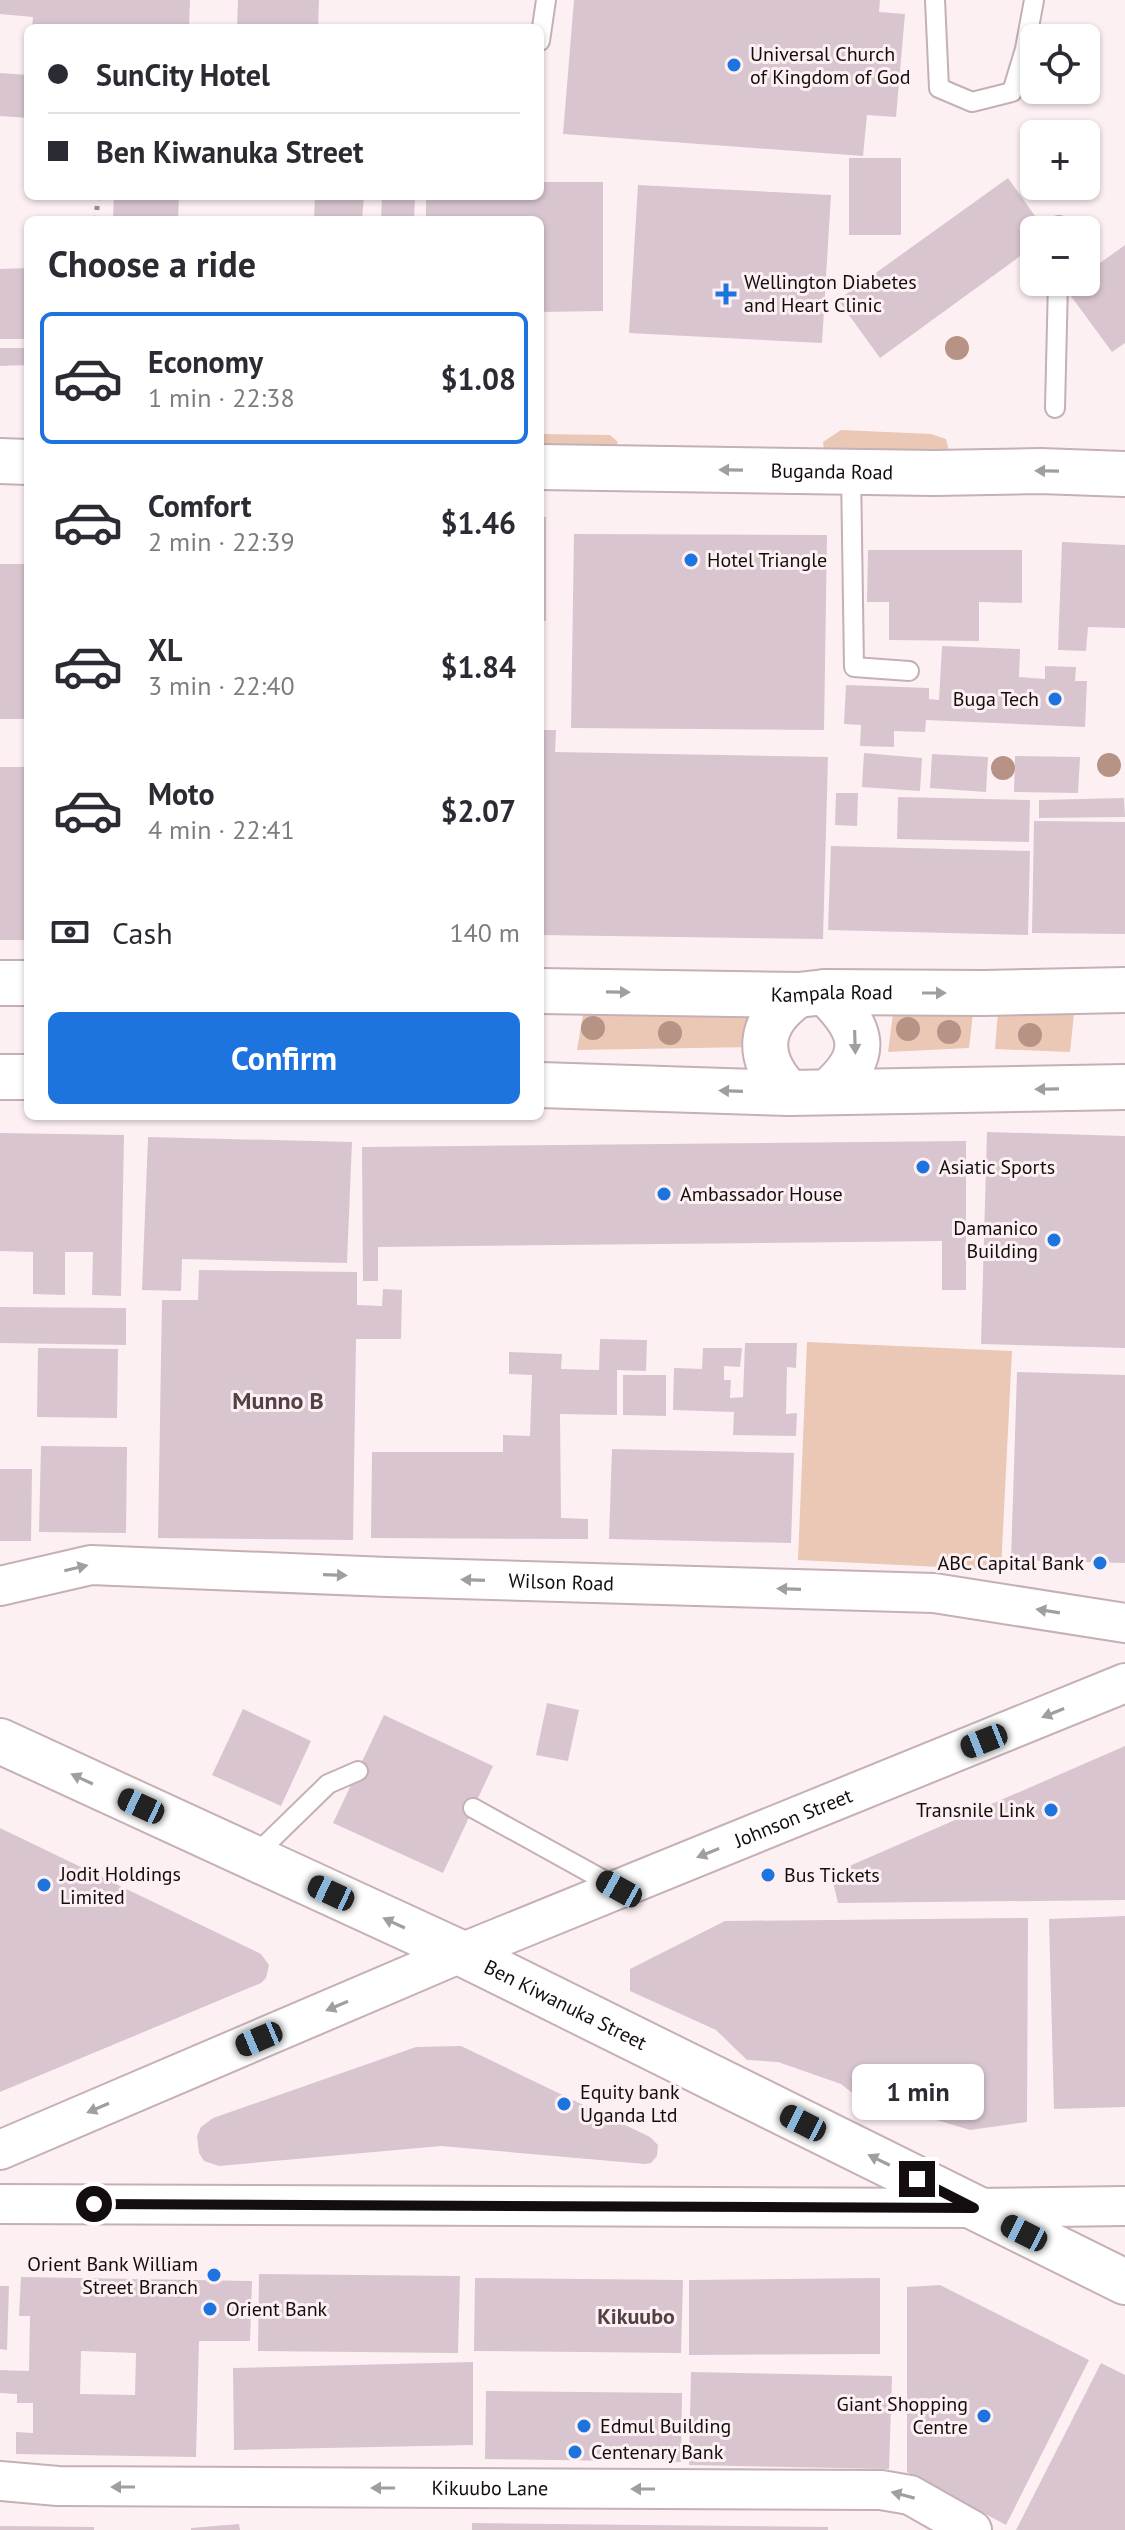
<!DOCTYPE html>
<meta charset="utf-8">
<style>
:root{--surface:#fff;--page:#f7f7f7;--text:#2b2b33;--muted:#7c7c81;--line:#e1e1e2;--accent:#1d74de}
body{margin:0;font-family:"PT Sans",sans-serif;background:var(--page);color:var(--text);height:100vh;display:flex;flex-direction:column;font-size:30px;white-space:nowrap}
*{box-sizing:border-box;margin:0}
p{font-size:26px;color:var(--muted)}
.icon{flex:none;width:44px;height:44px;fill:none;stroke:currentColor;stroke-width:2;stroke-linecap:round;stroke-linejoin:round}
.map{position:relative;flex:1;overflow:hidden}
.side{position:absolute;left:24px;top:216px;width:520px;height:904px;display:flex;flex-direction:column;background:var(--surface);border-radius:12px;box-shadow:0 2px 6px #0004}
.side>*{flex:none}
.top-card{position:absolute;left:24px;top:24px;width:520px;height:176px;border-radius:12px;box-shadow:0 2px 6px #0004;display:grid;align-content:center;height:176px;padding:0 24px;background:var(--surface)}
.tools{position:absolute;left:1020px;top:24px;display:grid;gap:16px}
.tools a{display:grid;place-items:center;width:80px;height:80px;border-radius:12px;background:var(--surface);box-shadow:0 2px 6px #0004;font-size:40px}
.end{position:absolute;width:36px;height:36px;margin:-18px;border:10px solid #140d0f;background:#fff;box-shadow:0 0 0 4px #fff}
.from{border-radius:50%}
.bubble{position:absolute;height:56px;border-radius:12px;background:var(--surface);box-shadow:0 2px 6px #0004;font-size:26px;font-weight:800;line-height:56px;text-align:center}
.car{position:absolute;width:24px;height:48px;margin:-24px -12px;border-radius:10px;box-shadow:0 0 6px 2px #0007;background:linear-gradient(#222 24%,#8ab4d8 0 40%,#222 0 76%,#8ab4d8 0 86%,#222 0)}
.top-card b{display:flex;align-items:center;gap:28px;height:76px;font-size:30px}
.top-card b+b{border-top:2px solid var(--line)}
.top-card i{width:20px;height:20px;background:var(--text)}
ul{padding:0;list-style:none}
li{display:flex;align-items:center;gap:24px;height:132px;margin:0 16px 12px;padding:0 8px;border:4px solid transparent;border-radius:12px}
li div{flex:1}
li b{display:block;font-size:30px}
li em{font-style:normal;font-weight:800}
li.on{border-color:var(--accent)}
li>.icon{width:72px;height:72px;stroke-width:1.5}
h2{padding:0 24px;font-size:36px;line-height:96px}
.pay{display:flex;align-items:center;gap:20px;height:88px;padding:0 24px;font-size:30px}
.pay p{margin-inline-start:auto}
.action{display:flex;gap:16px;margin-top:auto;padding:16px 24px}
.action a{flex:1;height:92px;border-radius:12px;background:var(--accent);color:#fff;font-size:32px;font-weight:800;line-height:92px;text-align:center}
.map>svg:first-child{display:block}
.green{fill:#ebc7b6}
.building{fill:#d8c5d0;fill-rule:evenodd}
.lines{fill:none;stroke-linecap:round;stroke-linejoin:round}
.service-casing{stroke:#c5b0b4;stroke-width:22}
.minor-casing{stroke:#c5b0b4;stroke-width:42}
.secondary-casing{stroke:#c5b0b4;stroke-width:48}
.primary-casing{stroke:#c5b0b4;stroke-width:48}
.path{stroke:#968b8d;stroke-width:5;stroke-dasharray:4 6;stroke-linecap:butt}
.service{stroke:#fff;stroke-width:18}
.minor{stroke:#fff;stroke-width:38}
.secondary{stroke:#fff;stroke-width:44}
.primary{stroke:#fff;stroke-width:44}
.tree{fill:#b79385}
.oneway{fill:#a19e9f}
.route{stroke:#140d0f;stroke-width:10}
.poi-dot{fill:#1d74de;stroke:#fdf0f2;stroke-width:3}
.labels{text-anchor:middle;stroke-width:6;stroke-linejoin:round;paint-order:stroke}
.poi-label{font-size:20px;fill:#140d0f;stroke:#fdf0f2;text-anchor:start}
.street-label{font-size:20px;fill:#140d0f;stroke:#fdf0f2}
.neighbourhood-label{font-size:22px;font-weight:bold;fill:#534145;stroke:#fdf0f2}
.quarter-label{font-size:24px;font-weight:bold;fill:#534145;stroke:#fdf0f2}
</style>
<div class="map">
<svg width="1125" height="2530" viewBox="0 0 1125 2530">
<rect width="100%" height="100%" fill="#fdf0f2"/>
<path class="green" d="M 841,430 L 931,434 L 946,439 L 949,451 L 825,456 L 823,442 Z
M 540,434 L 610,435 L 618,442 L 615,447 L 540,456 Z
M 584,1008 L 758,1013 L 754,1047 L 577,1050 Z
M 998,1012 L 1074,1014 L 1070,1052 L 995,1049 Z
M 973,1013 L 969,1048 L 888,1052 L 893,1014 Z
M 807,1342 L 1012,1351 L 1001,1570 L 798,1560 Z"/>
<path class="building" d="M 0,0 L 190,0 L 189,28 L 32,28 L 33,17 L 0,14 Z
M 238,0 L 319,0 L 318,28 L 237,28 Z
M 574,0 L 880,0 L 879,12 L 905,14 L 896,117 L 867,115 L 863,156 L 563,134 Z
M 0,73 L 28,75 L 28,118 L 0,116 Z
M 849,158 L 901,158 L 901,235 L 849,235 Z
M 1008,178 L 1045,230 L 1034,230 L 1034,246 L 880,358 L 838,300 Z
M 540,182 L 603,182 L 603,311 L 540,312 L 540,220 L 426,220 L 426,196 L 540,196 Z
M 638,185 L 831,195 L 822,343 L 629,333 Z
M 114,196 L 179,196 L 178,220 L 113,220 Z
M 315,196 L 364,196 L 362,220 L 314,220 Z
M 382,196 L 415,196 L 414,220 L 381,220 Z
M 1125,245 L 1125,343 L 1112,352 L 1065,288 L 1073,282 L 1086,282 L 1086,273 Z
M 28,268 L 28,339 L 0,339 L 0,269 Z
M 0,348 L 28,348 L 28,365 L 0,366 Z
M 540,517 L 546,517 L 546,621 L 540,621 Z
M 574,534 L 827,535 L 824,730 L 571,728 Z
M 1062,542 L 1125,545 L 1125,628 L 1088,627 L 1086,651 L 1058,650 Z
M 868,550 L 1022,550 L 1022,603 L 979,602 L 979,641 L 889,640 L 889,602 L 867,602 Z
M 0,564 L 28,564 L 28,719 L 0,719 Z
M 942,646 L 1020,649 L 1019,677 L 1045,679 L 1045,666 L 1076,667 L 1075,681 L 1087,681 L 1085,727 L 926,720 L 925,732 L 894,731 L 894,747 L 860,746 L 861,725 L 844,724 L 846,685 L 929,688 L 929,699 L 939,700 Z
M 540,730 L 556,730 L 555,752 L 828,757 L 823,939 L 540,935 Z
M 864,753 L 922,758 L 920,791 L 862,787 Z
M 932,754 L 988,757 L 986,792 L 930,788 Z
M 1015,756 L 1080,757 L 1078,793 L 1014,792 Z
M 0,767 L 28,767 L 28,940 L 0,940 Z
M 836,793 L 858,793 L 857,826 L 835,825 Z
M 898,797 L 1030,800 L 1029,842 L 897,839 Z
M 1124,798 L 1125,817 L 1039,818 L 1039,800 Z
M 1034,821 L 1125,822 L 1125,934 L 1032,933 Z
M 831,846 L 1030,851 L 1028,935 L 828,930 Z
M 987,1132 L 1125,1136 L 1125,1348 L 981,1344 Z
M 0,1133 L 124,1135 L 121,1296 L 92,1295 L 93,1252 L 65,1252 L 65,1295 L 33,1294 L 33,1252 L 0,1251 Z
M 148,1137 L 352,1142 L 347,1263 L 182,1259 L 181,1291 L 142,1290 Z
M 966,1141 L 966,1290 L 942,1290 L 942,1241 L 378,1247 L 378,1281 L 363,1281 L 362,1147 Z
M 199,1270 L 357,1272 L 357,1305 L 382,1306 L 383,1289 L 402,1290 L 401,1339 L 356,1339 L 353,1540 L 158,1538 L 162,1300 L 198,1300 Z
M 0,1307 L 126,1308 L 126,1345 L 0,1343 Z
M 600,1339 L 647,1340 L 646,1371 L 617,1370 L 617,1415 L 560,1414 L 561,1518 L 588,1519 L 588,1539 L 371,1538 L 372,1452 L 503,1452 L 503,1435 L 530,1436 L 532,1375 L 509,1374 L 509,1352 L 562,1354 L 561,1369 L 599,1370 Z
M 745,1343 L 797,1343 L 796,1368 L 787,1367 L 786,1414 L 797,1413 L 796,1436 L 733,1435 L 734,1412 L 673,1410 L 674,1368 L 702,1369 L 703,1348 L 742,1348 L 740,1367 L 724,1366 L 724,1380 L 731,1380 L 730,1398 L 743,1397 Z
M 38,1348 L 118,1349 L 117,1418 L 37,1417 Z
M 1017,1372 L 1125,1375 L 1125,1563 L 1011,1560 Z
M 623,1375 L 666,1375 L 666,1416 L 623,1415 Z
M 41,1446 L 127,1447 L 126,1533 L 39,1532 Z
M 612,1449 L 794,1453 L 791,1543 L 609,1539 Z
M 0,1469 L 32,1469 L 31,1541 L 0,1541 Z
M 547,1703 L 579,1710 L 568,1761 L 536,1755 Z
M 243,1709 L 311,1741 L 281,1806 L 212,1775 Z
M 384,1715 L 493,1766 L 443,1873 L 333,1823 Z
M 1125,1746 L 1125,1900 L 838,1903 L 831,1874 Z
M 0,1828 L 261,1954 L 269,1965 L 266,1978 L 261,1983 L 0,2092 Z
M 1125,1916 L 1125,2107 L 1054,2109 L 1049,1919 Z
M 1028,1918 L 1027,2122 L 970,2130 L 893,2107 L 866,2104 L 841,2084 L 778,2062 L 747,2060 L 716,2030 L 630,1991 L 630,1969 L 725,1921 Z
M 461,2046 L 650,2137 L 658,2145 L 657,2156 L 651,2163 L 645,2164 L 441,2146 L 219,2166 L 204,2161 L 199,2153 L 197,2136 L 201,2127 L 213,2118 L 416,2047 Z
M 259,2274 L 460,2276 L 458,2353 L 258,2351 Z
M 21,2277 L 252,2281 L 250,2341 L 199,2341 L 196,2457 L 16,2454 L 16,2432 L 33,2433 L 33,2403 L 17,2403 L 17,2394 L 0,2393 L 0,2370 L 29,2371 L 30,2316 L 19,2316 ZM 81,2351 L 136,2353 L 135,2395 L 80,2394 Z
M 475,2278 L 683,2280 L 681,2353 L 474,2351 Z
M 880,2278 L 880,2354 L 689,2355 L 689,2280 Z
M 940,2285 L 1089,2360 L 1006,2525 L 907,2472 L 907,2287 Z
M 0,2286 L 9,2286 L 7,2350 L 0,2349 Z
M 473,2362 L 473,2445 L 234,2450 L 233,2368 Z
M 1101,2363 L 1125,2375 L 1125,2530 L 1016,2530 Z
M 691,2372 L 892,2376 L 889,2469 L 689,2465 Z
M 486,2391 L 682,2393 L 681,2462 L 485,2459 Z
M 472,2523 L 828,2527 L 828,2530 L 472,2530 Z
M 239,2524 L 240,2530 L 191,2530 L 191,2528 Z
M 0,2526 L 94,2527 L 94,2530 L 0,2530 Z"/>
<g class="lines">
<defs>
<path id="service" d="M 935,0 L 939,88 L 972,102 L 1012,92 L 1025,49 L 1034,0
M 540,41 L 546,0
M 1059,230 L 1059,226
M 1055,408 L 1058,282
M 851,471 L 854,667 L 909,671
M 473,1808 L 618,1888
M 253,1857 L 328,1784 L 358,1771"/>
<g id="minor">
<path id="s1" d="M 0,1586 L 91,1565 L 387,1577 L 934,1593 L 1125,1623"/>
<path id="s2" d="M 0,2150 L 461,1953 L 1125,1683"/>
<path d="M 0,2204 L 974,2208 L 1125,2206"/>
<path id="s3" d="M 0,2481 L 58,2486 L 881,2490 L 910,2495 L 972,2530"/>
</g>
<g id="secondary">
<path d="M 0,461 L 28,462"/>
<path id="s4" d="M 540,467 L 934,473 L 1040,471 L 1125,474"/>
<path id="s5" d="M 0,1741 L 461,1953 L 1125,2282"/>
</g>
<g id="primary">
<path d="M 0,983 L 28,983"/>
<path id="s6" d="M 540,991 L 798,995 L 825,992 L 984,993 L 1125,990"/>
<path d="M 825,992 C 863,1029 872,1054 828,1092"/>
<path d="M 0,1077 L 28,1077"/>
<path d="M 540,1085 L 789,1093 L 1125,1087"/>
<path d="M 789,1093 C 755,1058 757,1023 798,995"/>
</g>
</defs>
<use href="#service" class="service-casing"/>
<use href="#minor" class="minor-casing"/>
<use href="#secondary" class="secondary-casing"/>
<use href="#primary" class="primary-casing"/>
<path class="path" d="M 96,220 L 98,196"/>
<use href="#service" class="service"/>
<use href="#minor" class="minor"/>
<use href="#secondary" class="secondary"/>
<use href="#primary" class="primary"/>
</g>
<g class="tree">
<circle cx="957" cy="348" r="12"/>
<circle cx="1109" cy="765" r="12"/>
<circle cx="1003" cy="768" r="12"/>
<circle cx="593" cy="1028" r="12"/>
<circle cx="908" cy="1029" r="12"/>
<circle cx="949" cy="1032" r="12"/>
<circle cx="670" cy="1033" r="12"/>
<circle cx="1030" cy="1035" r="12"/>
</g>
<defs><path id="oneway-solid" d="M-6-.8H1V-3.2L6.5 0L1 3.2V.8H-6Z" transform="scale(2)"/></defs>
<g class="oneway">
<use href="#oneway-solid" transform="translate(731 470) rotate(-179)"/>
<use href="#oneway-solid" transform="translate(1047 471) rotate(-179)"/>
<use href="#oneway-solid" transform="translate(618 992) rotate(1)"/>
<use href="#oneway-solid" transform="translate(934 993)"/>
<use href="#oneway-solid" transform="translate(855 1042) rotate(88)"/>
<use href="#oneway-solid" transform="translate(1047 1089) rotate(179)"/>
<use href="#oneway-solid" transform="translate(731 1091) rotate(-178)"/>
<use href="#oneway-solid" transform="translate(76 1568) rotate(-13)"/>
<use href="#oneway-solid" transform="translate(335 1575) rotate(2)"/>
<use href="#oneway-solid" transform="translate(473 1580) rotate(-178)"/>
<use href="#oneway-solid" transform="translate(789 1589) rotate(-178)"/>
<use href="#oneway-solid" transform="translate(1048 1611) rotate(-171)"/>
<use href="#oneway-solid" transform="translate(1053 1713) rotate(158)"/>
<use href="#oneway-solid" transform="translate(82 1779) rotate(-155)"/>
<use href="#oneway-solid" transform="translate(708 1853) rotate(158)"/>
<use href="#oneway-solid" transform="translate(394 1923) rotate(-155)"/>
<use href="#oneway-solid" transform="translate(337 2006) rotate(157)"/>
<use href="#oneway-solid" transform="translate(98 2108) rotate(157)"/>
<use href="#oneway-solid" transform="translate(879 2160) rotate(-154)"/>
<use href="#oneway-solid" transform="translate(123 2487) rotate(-180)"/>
<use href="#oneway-solid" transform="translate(383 2488) rotate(-180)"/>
<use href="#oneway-solid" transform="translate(643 2489) rotate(-180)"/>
<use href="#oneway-solid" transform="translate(903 2495) rotate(-165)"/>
</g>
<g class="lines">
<path class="route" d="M 94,2204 L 974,2208 L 917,2179"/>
</g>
<g class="poi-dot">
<circle cx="734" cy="65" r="8"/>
<path d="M722 282h8v8h8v8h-8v8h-8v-8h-8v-8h8z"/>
<circle cx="691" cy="560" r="8"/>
<circle cx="1055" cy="699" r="8"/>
<circle cx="923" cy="1167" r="8"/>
<circle cx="664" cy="1194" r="8"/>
<circle cx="1054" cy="1240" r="8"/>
<circle cx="1100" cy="1563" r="8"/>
<circle cx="1051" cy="1810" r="8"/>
<circle cx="768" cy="1875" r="8"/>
<circle cx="44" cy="1885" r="8"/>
<circle cx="564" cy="2104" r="8"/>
<circle cx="214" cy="2275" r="8"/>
<circle cx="210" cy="2309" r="8"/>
<circle cx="984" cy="2416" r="8"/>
<circle cx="584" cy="2426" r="8"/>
<circle cx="575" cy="2452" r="8"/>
</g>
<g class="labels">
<g class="poi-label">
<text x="750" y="61">Universal Church<tspan x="750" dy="23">of Kingdom of God</tspan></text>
<text x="744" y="289">Wellington Diabetes<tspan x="744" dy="23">and Heart Clinic</tspan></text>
<text x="707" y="567">Hotel Triangle</text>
<text x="1039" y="706" text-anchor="end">Buga Tech</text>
<text x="939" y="1174">Asiatic Sports</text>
<text x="680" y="1201">Ambassador House</text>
<text x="1038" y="1235" text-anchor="end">Damanico<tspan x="1038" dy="23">Building</tspan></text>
<text x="1084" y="1570" text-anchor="end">ABC Capital Bank</text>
<text x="1035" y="1817" text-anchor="end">Transnile Link</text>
<text x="60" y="1881">Jodit Holdings<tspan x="60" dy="23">Limited</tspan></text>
<text x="784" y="1882">Bus Tickets</text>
<text x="580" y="2099">Equity bank<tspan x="580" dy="23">Uganda Ltd</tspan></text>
<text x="198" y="2271" text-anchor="end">Orient Bank William<tspan x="198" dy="23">Street Branch</tspan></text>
<text x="226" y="2316">Orient Bank</text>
<text x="968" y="2411" text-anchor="end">Giant Shopping<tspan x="968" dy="23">Centre</tspan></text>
<text x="600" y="2433">Edmul Building</text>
<text x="591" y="2459">Centenary Bank</text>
</g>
<g class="street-label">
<text dy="7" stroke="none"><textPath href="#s4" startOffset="292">Buganda Road</textPath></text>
<text dy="7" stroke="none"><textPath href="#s6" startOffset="292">Kampala Road</textPath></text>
<text dy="7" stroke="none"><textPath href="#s1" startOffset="564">Wilson Road</textPath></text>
<text dy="7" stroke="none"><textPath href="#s2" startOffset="860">Johnson Street</textPath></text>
<text dy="7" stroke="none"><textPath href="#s5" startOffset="624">Ben Kiwanuka Street</textPath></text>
<text dy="7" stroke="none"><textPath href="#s3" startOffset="490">Kikuubo Lane</textPath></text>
</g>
<g class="neighbourhood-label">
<text x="636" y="2324">Kikuubo</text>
</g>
<g class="quarter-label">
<text x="278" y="1409">Munno B</text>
</g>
</g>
</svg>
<div class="tools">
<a><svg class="icon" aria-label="locate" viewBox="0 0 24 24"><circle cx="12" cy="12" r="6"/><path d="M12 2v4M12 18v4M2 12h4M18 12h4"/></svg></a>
<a>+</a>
<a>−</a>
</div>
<i class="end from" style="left:94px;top:2204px"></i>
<i class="end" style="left:917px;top:2179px"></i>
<div class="bubble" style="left:852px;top:2064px;width:132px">1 min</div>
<i class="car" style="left:984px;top:1741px;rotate:248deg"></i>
<i class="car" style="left:141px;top:1806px;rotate:295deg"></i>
<i class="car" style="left:619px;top:1889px;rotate:299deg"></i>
<i class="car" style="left:331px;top:1893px;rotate:295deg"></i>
<i class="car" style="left:259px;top:2039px;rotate:247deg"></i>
<i class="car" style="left:803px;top:2123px;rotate:297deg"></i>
<i class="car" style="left:1024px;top:2233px;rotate:297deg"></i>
<div class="top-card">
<b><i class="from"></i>SunCity Hotel</b>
<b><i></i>Ben Kiwanuka Street</b>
</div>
<section class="side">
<h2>Choose a ride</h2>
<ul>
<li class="on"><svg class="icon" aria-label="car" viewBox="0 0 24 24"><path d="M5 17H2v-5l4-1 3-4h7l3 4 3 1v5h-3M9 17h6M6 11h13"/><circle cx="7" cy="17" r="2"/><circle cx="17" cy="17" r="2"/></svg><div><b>Economy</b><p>1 min · 22:38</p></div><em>$1.08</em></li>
<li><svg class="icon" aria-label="car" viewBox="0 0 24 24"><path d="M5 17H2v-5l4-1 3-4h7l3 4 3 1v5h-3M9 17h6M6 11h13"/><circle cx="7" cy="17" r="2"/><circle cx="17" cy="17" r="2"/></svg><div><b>Comfort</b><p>2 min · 22:39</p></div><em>$1.46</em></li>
<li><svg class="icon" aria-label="car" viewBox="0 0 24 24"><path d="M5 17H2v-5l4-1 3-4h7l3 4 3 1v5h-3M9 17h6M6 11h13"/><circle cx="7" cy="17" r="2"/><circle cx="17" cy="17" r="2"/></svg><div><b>XL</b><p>3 min · 22:40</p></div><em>$1.84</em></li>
<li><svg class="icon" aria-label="car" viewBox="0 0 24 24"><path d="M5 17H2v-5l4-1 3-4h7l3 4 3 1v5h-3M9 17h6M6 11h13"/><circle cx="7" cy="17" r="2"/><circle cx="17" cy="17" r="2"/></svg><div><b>Moto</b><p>4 min · 22:41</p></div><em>$2.07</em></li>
</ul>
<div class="pay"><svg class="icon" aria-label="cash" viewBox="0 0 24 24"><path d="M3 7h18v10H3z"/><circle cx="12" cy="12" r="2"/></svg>Cash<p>140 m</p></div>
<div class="action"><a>Confirm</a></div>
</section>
</div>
